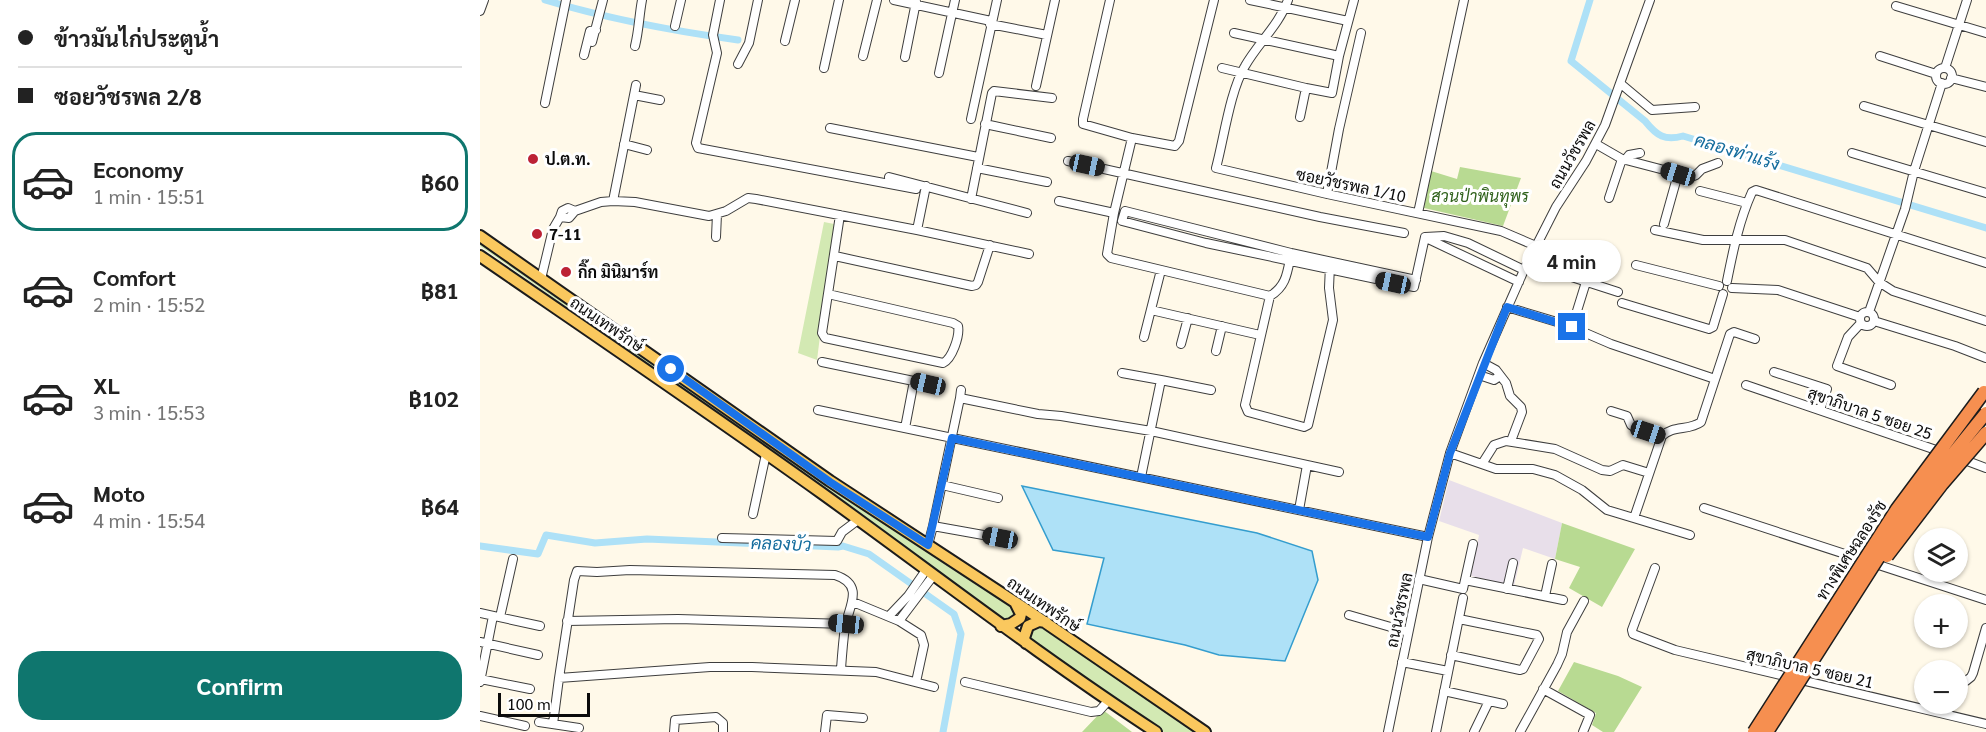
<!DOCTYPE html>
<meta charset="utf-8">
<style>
:root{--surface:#fff;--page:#f6f6f6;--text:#222;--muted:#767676;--line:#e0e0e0;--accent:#0f766e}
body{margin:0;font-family:Georgia,Sarabun,serif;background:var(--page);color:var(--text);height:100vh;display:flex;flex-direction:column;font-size:22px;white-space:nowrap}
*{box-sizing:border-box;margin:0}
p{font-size:20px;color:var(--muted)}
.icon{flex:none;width:33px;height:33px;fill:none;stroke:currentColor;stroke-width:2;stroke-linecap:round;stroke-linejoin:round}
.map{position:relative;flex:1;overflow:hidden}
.details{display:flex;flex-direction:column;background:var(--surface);width:480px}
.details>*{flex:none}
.hud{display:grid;align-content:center;height:132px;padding:0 18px;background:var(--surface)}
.buttons{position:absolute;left:1434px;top:528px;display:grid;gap:12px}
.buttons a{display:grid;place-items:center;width:54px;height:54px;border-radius:50%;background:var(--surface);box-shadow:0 2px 4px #0004;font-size:30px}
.scale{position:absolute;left:18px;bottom:15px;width:92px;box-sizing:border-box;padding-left:6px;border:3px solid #0b0b0b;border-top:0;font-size:16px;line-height:21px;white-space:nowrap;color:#0b0b0b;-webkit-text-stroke:4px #fff;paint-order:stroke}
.end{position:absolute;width:27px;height:27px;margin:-14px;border:8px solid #1a73e8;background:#fff;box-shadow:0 0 0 3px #fff}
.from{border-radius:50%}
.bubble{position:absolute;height:42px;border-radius:21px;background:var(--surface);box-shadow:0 2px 4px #0004;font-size:20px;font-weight:700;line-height:42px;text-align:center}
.car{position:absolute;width:18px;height:36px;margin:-18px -9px;border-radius:8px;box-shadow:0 0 4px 2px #0007;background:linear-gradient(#222 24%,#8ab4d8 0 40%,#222 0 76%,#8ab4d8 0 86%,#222 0)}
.hud b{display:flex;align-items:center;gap:21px;height:57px;font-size:22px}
.hud b+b{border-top:2px solid var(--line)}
.hud i{width:15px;height:15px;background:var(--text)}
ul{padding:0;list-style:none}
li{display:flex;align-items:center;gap:18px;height:99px;margin:0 12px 9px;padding:0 6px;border:3px solid transparent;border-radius:24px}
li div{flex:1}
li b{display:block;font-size:22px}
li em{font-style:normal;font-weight:700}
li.current{border-color:var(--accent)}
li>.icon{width:54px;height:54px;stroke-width:1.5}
.button{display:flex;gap:12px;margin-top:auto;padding:12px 18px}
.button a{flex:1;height:69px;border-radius:24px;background:var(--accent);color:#fff;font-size:24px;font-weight:700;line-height:69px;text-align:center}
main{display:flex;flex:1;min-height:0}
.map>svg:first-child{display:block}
.industrial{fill:#e8dfea}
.green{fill:#d3e9b3}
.forest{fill:#b8da92}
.water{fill:#aee1f7;stroke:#349dce;stroke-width:1.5}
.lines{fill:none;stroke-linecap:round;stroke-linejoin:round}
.canal{stroke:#aee1f7;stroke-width:7}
.minor-casing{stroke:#3e3e3e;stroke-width:10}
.major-casing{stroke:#1c1c1c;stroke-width:14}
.minor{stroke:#fff;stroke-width:8}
.major{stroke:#fac85e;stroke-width:10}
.highway-bridge-casing{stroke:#1c1c1c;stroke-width:15;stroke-linecap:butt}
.highway-bridge{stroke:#f68f50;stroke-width:12}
.route{stroke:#1a73e8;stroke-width:8}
.poi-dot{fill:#bc2236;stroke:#fff;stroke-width:2}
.labels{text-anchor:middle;stroke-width:6;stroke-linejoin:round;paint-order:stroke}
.street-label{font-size:16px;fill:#0b0b0b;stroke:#fff}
.poi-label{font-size:16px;font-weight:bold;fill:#0b0b0b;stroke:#fff;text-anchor:start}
.park-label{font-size:16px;font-style:italic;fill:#30621c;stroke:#fff}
.water-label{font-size:18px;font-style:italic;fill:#146c9d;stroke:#fff}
</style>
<main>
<section class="details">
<div class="hud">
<b><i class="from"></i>ข้าวมันไก่ประตูน้ำ</b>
<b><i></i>ซอยวัชรพล 2/8</b>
</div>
<ul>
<li class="current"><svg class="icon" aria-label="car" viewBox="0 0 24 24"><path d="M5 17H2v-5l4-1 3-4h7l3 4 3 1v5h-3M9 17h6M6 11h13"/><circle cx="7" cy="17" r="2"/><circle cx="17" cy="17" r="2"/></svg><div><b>Economy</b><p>1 min · 15:51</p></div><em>฿60</em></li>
<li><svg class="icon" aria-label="car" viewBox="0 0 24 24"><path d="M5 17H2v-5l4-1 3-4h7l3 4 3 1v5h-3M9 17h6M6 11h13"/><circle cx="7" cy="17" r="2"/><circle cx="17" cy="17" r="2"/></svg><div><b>Comfort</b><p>2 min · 15:52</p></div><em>฿81</em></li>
<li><svg class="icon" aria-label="car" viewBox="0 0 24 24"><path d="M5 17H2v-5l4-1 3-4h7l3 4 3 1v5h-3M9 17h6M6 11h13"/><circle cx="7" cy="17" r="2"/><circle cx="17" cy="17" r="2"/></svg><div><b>XL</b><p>3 min · 15:53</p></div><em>฿102</em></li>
<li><svg class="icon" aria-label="car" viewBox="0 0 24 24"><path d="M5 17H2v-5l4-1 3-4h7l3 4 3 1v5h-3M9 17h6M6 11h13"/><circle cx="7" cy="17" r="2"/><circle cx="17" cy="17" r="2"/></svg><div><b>Moto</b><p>4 min · 15:54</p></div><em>฿64</em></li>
</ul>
<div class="button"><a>Confirm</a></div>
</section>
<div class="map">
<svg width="1506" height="732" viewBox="0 0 1506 732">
<rect width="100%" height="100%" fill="#fff9e9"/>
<path class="industrial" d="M 969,480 L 1082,523 L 1075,559 L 1043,548 L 1034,586 L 991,576 L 999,535 L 959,521 Z"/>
<path class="green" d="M 344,222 L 354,224 L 337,360 L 318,353 Z
M 0,242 L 367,499 L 534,607 L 537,616 L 525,622 L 517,616 L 378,511 L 0,246 Z
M 560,625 L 714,732 L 684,732 L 549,640 L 548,630 Z"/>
<path class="forest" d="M 980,167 L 1041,178 L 1023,226 L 944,208 L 951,171 L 977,179 Z
M 1082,523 L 1155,549 L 1122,607 L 1089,588 L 1100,567 L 1075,559 Z
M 1094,662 L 1138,676 L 1162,687 L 1134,732 L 1123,732 L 1112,725 L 1116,713 L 1078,691 Z
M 623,710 L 652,732 L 602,732 Z"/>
<path class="water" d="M 542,486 L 777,533 L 832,551 L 838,580 L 805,661 L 739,655 L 705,645 L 607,624 L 624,558 L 573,550 Z"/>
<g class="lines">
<path class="canal" d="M 65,0 C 128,19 193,31 258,40
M 1110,0 L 1091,61 L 1165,121 C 1177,136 1185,141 1203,136 L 1506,228
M 0,546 L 58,554 L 66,535 L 115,543 L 167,539 L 358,547 L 363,546 L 389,554 L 474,614 L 481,634 L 463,732"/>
<defs>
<path id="minor" d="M 240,0 L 233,35 L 237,53 L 216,143 L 218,148 L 436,189
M 414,0 L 511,21
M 630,0 L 603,119 L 603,124 L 652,138 L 695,146 L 699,141 L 734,0
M 770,0 L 868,21
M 808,0 C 799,25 778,43 765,66 C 750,91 744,138 736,168 L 847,194 L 1021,231 L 1056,246
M 1416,6 L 1506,33
M 0,11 L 4,0
M 510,24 L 567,35
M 195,26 L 201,0
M 754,33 L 859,56 L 852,93 L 826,88
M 305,41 L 315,0
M 112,42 L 123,0
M 155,46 C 159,30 159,16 162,0
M 104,55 L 110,31 L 116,30
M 383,56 L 397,0
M 859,56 L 874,0
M 1400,56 L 1456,74
M 425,57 L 436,2
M 258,64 L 269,43 L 278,0
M 344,68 L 359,0
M 742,68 L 826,88 L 820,117
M 1465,68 L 1487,0
M1456 76a8 8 0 1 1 16 0a8 8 0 1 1-16 0Z
M 459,73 L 475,0
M 1471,78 L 1506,87
M 1141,84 L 1172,110 L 1215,107
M 556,86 L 575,0
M 154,95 L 180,100
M 65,103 L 86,0
M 1384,106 L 1506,142
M 491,119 L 517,0
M 505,124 L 571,138
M 350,128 L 498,157
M 652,138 L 634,213 L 627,254 L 631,258 L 790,296
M 144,144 L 167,150
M 1116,144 L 1142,159 L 1211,177 L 1216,175 L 1222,169 L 1238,163
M 1372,153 L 1506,193
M 1145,160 L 1149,155 L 1160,153
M 588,161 L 840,217 L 924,233
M 497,168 L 567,182
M 409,177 L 547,213
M 1220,191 L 1267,203
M 847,194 L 859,129 L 881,33
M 1129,198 L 1142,159
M 491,199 L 512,93 L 514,91 L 572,98
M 133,201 L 156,85
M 579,201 L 634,213
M 95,211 L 88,208 L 82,211 L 80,217 L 89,218 L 95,211 L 121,202 L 133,201 L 155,202 L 229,216 L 246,211 L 268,198 L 276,199 L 437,230 L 549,254
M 938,213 L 984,0
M 1184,224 L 1198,174
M 437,230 L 446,186
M 1175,230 L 1223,240 L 1305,240 L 1387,268 L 1399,282 L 1413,291 L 1506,321
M 236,237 L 237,214
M 945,237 L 964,236 L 988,243 L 1044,270
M 946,238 L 1039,282
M 355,256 L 492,286 L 496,285 L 498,282 L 510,245
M 810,259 C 807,275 805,287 790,296 L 765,405 L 768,412 L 824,427 L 828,425 L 853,320 L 849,288 L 850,265
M 1156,265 L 1239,286
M 1076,272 L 1138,292
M 61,279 L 73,229 L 80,217
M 936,280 L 811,253 L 645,211 L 642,221 L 726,243 L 934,287 L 945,237
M 1247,281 C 1253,251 1259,221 1272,192 L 1276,190 L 1506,263
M 1252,288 L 1298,290 L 1380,317
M 348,294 L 473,323 L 478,326 C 480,336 472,359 463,363 L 345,338 L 342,333 L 360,215
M 1142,303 L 1229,329 L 1233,327 L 1243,294
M 1027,307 L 1087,325 L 1131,344 L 1235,379
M 671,310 L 780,335
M1380 319a7 7 0 1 1 14 0a7 7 0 1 1-14 0Z
M 1389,312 L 1425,209 L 1434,171 L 1462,83
M 1394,321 L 1475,346 L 1506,358
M 1381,323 L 1368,337 L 1357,366 L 1411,385
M 1092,327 L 1106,282
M 664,337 L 681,270
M 701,344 L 708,318
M 736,351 L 742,326
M 342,362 L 448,384
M 1003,363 L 1016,370 L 1026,383 L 1030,396 L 1041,407 L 1042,412 L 1031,441
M 1294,372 L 1347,389 L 1340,410
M 642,373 L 681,380 L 661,477
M 999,375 L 1014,380 L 1020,376
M 681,380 L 731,390
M 1266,385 L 1462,452
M 481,390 L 480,398 L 558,414 L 581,416 L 671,431 L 859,472
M 480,398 L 453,526 L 520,538
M 338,410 L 948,537
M 1131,411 L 1147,416 L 1151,425 L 1154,427 L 1182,436
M 425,428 L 434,381
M 970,453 L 1016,469 L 1053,469 L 1075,475 L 1102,490 L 1127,510 L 1210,535
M 1482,459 L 1506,468
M 1002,464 L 1014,445 L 1026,441 L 1075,449 L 1122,470 L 1130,471 L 1143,465 L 1169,473
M 462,485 L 518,498
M 1224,508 L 1506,600
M 819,510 L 827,465
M 273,514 L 286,454
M 1154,518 L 1182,436 C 1193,425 1209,431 1221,422 L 1250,334 L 1254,332 L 1275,339
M 242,538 L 357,541 L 362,532 L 378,520
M 448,545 L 453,526
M 1175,568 L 1152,630 L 1153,634 L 1195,650 L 1506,724
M 939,579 L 983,589 L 993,544
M 985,580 L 1083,600
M 1027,589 L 1033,563
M 1065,596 L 1072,564
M 373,602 L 419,621 L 441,635 L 444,645 L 436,682
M 0,613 L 60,626
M 869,615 L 928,632
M 409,616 L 428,596 L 446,570
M 20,617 L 33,559
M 87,621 L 198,619 L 366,624
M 419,621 L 453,576
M 0,642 L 58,655
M 971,655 L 1040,670 L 1043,669 L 1059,639 L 1057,635 L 979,619
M 922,662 L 968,671
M 361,669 C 362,655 363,641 365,627 C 368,608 386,585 355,575 L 150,570 L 117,572 L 97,571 L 94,580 L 79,678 L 230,667 L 272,667 L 396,672 L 454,687
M 0,679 L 50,689
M 1486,681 L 1491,677 L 1493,673 L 1506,628
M 0,682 L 13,616
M 485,682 L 611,712 L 619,711 L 628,701
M 1063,689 L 1110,715 L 1103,732
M 964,691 L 1023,704
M 0,716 L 45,726
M 59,722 L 99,728
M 73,724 L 79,678
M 194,732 L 195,720 L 236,717 L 243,723 L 243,732
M 345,732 L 347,715 L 383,718
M 908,732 L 948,537 L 970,453 L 1003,363 L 1044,270 L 1076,207 L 1106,161 L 1125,125 L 1170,0
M 956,732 L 983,598
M 994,732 L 1009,701
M 1040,732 L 1077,665 L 1082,654 L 1087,632 L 1104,601"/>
<path id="major" d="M 0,236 L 350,481 L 550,612 L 725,732
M 0,256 C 115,335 230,413 343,494 C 454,574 561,657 676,732
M 521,626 L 531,624 L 540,618 L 541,614 L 536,604
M 546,643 L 544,638 L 548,626 L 559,621 L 566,622"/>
</defs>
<use href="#minor" class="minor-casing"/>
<use href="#major" class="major-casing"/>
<use href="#minor" class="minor"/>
<use href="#major" class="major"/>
<defs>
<path id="highway-bridge" d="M 1407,556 L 1462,484 L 1506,433
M 1274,732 L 1417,509 L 1504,392
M 1287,732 L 1414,533 L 1463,466 L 1506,413"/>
</defs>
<use href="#highway-bridge" class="highway-bridge-casing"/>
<use href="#highway-bridge" class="highway-bridge"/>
</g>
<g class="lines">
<path class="route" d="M 191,369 L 350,482 L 448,545 L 472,438 L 948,537 L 970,453 L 1027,307 L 1092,327"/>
</g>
<g class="poi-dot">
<circle cx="53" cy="159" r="6"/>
<circle cx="57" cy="234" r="6"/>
<circle cx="86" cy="272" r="6"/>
</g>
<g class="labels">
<g class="street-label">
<text transform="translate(1092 154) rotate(-60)" y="6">ถนนวัชรพล</text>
<text transform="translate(871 185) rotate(12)" y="6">ซอยวัชรพล 1/10</text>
<text transform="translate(127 324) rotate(34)" y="6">ถนนเทพรักษ์</text>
<text transform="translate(1390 413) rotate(19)" y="6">สุขาภิบาล 5 ซอย 25</text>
<text transform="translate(1371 550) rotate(-57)" y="6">ทางพิเศษฉลองรัช</text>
<text transform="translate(564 604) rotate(34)" y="6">ถนนเทพรักษ์</text>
<text transform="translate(919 610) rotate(-78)" y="6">ถนนวัชรพล</text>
<text transform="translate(1330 668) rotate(13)" y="6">สุขาภิบาล 5 ซอย 21</text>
</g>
<g class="poi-label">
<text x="65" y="165">ป.ต.ท.</text>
<text x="69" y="240">7-11</text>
<text x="98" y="278">กิ๊ก มินิมาร์ท</text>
</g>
<g class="park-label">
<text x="1000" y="202">สวนป่าพินทุพร</text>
</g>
<g class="water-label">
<text transform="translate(1257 152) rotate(17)" y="6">คลองท่าแร้ง</text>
<text transform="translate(301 544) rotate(2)" y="6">คลองบัว</text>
</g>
</g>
</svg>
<div class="buttons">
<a><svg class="icon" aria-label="layers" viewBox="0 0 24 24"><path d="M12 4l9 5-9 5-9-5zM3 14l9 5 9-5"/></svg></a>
<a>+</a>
<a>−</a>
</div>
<div class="scale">100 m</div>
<i class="end from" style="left:191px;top:369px"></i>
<i class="end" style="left:1092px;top:327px"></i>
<div class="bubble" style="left:1042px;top:240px;width:99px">4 min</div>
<i class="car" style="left:607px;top:165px;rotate:102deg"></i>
<i class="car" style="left:1198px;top:174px;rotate:287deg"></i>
<i class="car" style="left:913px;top:283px;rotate:282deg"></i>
<i class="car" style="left:448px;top:384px;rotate:283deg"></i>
<i class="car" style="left:1168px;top:432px;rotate:108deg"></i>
<i class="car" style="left:520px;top:538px;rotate:281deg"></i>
<i class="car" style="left:366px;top:624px;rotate:276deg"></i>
</div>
</main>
